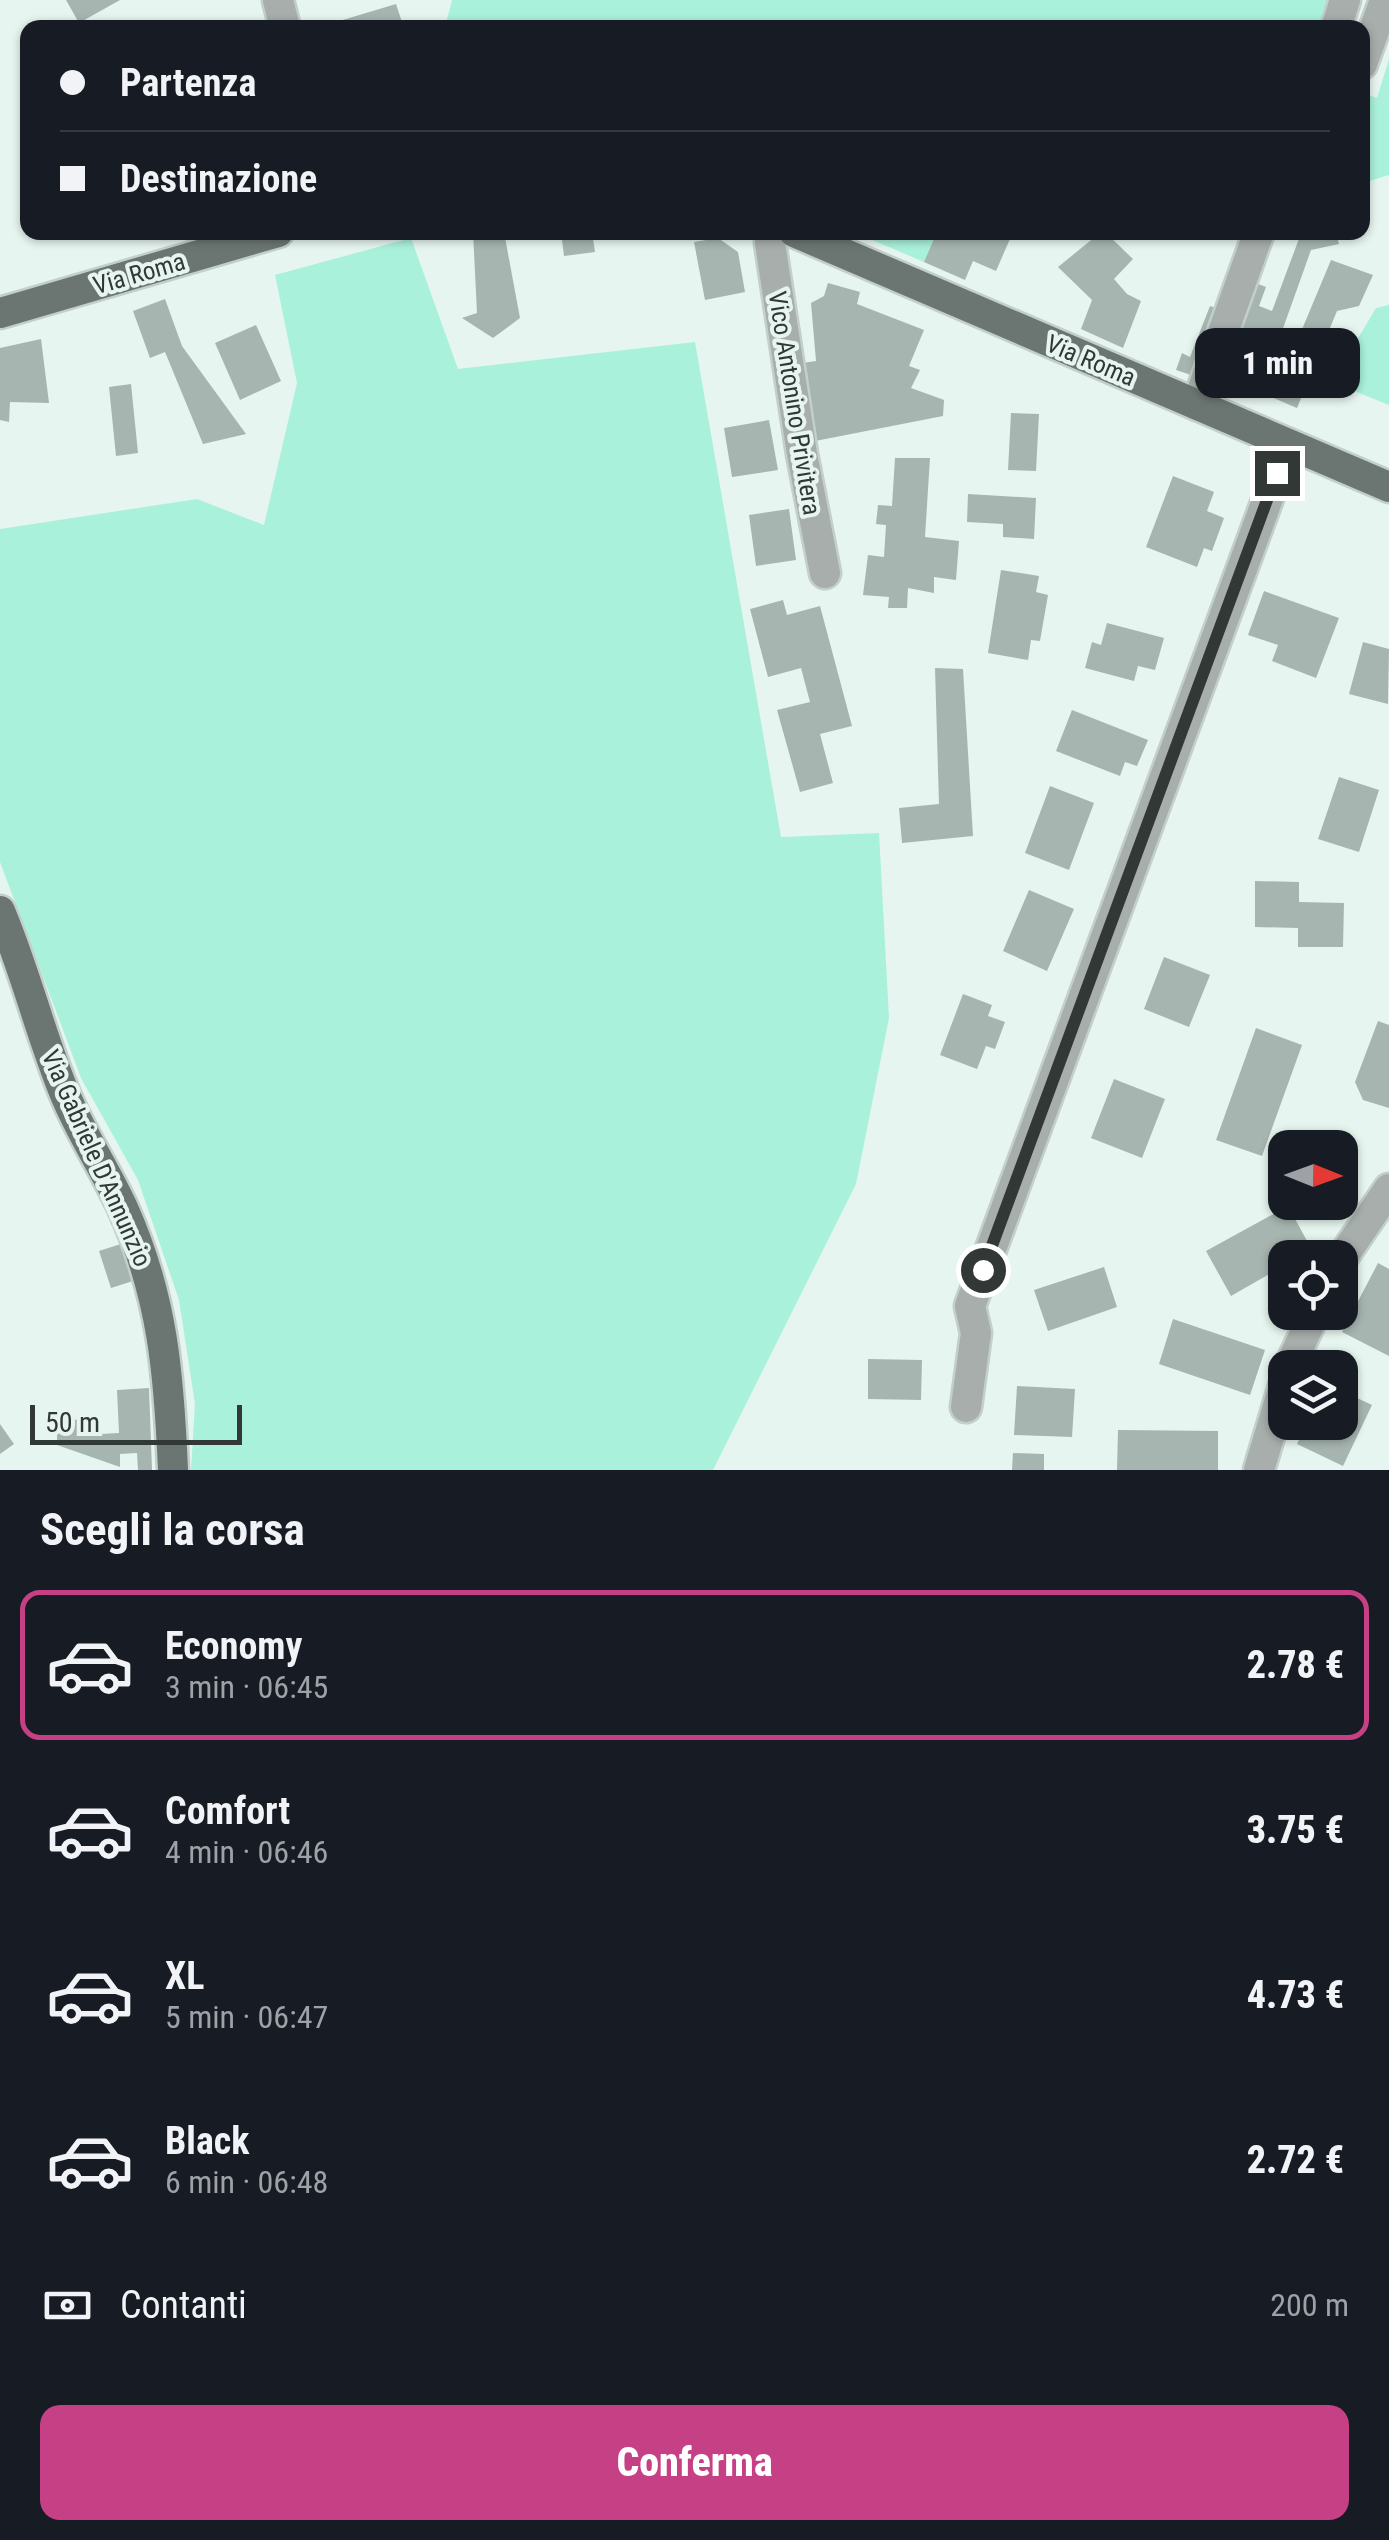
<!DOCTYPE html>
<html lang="it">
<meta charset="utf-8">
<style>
:root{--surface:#171b24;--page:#242831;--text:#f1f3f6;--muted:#9ea1a6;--line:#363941;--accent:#c54084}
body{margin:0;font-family:"Roboto Condensed",sans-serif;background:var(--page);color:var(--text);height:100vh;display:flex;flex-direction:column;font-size:38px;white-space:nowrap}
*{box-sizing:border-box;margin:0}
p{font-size:32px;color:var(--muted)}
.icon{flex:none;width:55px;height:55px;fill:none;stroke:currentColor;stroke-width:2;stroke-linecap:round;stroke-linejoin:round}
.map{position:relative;height:1470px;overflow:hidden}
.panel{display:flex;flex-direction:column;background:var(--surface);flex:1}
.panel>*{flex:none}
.banner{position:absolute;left:20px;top:20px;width:1350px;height:220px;border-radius:20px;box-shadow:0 2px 8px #0004;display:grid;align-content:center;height:220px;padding:0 40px;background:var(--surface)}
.needle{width:65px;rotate:91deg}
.controls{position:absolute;left:1268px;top:1130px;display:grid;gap:20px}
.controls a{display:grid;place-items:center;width:90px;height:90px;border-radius:20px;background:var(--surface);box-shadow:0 2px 8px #0004;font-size:50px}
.scale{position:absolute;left:30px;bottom:25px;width:212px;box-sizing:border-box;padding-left:10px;border:5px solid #323836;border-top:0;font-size:28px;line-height:35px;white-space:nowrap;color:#323836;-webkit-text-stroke:8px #e6f5ef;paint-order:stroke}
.end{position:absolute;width:45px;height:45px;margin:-22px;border:12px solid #323836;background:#fff;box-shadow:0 0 0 5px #fff}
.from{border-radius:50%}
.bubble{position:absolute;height:70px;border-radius:20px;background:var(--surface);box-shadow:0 2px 8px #0004;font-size:32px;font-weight:800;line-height:70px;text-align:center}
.banner b{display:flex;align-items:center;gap:35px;height:95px;font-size:38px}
.banner b+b{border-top:2px solid var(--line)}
.banner i{width:25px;height:25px;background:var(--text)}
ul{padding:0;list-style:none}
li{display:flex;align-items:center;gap:30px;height:150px;margin:0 20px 15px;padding:0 20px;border:5px solid transparent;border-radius:20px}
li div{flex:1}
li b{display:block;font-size:38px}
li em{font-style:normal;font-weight:800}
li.current{border-color:var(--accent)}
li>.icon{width:90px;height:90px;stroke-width:1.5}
h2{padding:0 40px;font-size:45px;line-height:120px}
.pay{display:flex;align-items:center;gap:25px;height:110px;padding:0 40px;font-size:38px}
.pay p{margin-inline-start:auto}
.action{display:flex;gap:20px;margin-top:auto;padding:20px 40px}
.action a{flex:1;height:115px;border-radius:20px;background:var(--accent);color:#fff;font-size:40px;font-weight:800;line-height:115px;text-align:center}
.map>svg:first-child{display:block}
.green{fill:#aaf1db}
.building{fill:#a7b5b0}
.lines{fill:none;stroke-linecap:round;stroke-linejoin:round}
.minor-casing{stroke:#c2cfca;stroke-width:35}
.major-casing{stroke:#c2cfca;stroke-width:35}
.minor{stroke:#a7aeab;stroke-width:30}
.major{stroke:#6b7672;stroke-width:30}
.route{stroke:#323836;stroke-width:12}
.labels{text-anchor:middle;stroke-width:8;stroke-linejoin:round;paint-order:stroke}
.street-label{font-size:25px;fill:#323836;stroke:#e6f5ef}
</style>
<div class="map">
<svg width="1389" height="1470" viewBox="0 0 1389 1470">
<rect width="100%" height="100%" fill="#e6f5ef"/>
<path class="green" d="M 452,0 L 1328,0 L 1319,28 L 445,27 Z
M 1389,59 L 1389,175 L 1363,183 L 1363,93 L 1377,98 Z
M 856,233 L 937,233 L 924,262 Z
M 411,238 L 458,369 L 695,342 L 781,837 L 879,833 L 889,1018 L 856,1184 L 713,1470 L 191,1470 L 195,1404 L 179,1300 L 138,1180 L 81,1078 L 0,862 L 0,529 L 197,499 L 264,525 L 297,383 L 275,275 Z
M 1389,305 L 1389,405 L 1332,382 L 1376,308 Z"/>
<path class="building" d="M 66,0 L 120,0 L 79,23 Z
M 396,4 L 404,28 L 338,28 L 336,22 Z
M 473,232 L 504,232 L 520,318 L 493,338 L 462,318 L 477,313 Z
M 561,232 L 592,232 L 595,252 L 564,256 Z
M 937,232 L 1013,232 L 996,271 L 973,261 L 965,280 L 924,262 Z
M 1101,232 L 1105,232 L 1133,259 L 1114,279 L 1127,294 L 1141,301 L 1123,348 L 1081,329 L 1092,300 L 1058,267 Z
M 1314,232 L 1336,232 L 1339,244 L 1311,250 L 1281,334 L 1292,338 L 1283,360 L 1298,366 L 1307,343 L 1298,339 L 1331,260 L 1373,275 L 1359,306 L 1337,311 L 1297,408 L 1257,391 L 1260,385 L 1219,369 L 1253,282 L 1266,287 L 1259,306 L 1272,311 L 1300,236 Z
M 718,238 L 738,252 L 745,292 L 705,300 L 694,242 Z
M 828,283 L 860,292 L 857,304 L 924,330 L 909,366 L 920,370 L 911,388 L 944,400 L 943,416 L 805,443 L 796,364 L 816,361 L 811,303 L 824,296 Z
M 165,299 L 182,346 L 246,434 L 203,444 L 165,352 L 150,358 L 133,311 Z
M 1210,306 L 1222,310 L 1197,377 L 1176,370 L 1182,353 L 1190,357 Z
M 256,325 L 281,381 L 240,400 L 215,343 Z
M 41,339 L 49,403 L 10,402 L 9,422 L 0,420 L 0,348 Z
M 131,384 L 138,453 L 116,456 L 109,387 Z
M 1011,413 L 1039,414 L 1036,471 L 1008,470 Z
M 769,420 L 778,470 L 732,477 L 724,428 Z
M 895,458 L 930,458 L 925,537 L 959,541 L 956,580 L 934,577 L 934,593 L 908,588 L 907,608 L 888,608 L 889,597 L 863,595 L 868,555 L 884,557 L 886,525 L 876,524 L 878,505 L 892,506 Z
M 1173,476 L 1214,492 L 1207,511 L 1224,518 L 1212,551 L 1204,548 L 1197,567 L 1146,547 Z
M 968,494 L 1036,498 L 1034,539 L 1003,537 L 1003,524 L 967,522 Z
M 789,509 L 796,560 L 756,566 L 749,515 Z
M 1001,570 L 1039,576 L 1036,592 L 1048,595 L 1040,641 L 1031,640 L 1028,660 L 988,653 Z
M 1264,591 L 1339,618 L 1316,678 L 1272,661 L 1278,645 L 1248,635 Z
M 783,600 L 787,615 L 820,606 L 852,726 L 820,734 L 833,783 L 800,792 L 777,710 L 810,702 L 801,668 L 768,677 L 750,609 Z
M 1107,623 L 1164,638 L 1155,670 L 1138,666 L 1134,681 L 1085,668 L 1092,642 L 1101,645 Z
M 1363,642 L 1389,649 L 1388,704 L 1349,694 Z
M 935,668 L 963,669 L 973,836 L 902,843 L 899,808 L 939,804 Z
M 1072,710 L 1148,740 L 1137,766 L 1125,762 L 1120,776 L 1056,751 Z
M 1339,777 L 1379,790 L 1359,852 L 1318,839 Z
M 1050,786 L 1094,803 L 1069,870 L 1025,853 Z
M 1255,881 L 1299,882 L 1299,902 L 1344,903 L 1343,947 L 1298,947 L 1298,928 L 1255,927 Z
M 1029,890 L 1074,909 L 1047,971 L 1003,951 Z
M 1164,957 L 1210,975 L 1189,1027 L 1144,1009 Z
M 963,994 L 992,1005 L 988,1016 L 1005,1022 L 995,1049 L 986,1046 L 977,1069 L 940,1055 Z
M 1378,1021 L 1389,1025 L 1389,1108 L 1363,1100 L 1355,1082 Z
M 1256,1028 L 1302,1045 L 1262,1156 L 1216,1140 Z
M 1114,1079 L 1165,1099 L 1142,1158 L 1091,1138 Z
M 1288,1206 L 1312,1250 L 1298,1258 L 1285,1258 L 1285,1265 L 1231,1296 L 1206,1251 Z
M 124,1243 L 136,1280 L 111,1288 L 99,1251 Z
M 1378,1263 L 1389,1269 L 1389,1356 L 1342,1332 Z
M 1104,1267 L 1117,1307 L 1048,1331 L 1034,1290 Z
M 1173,1319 L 1265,1350 L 1250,1395 L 1159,1364 Z
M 868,1359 L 922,1360 L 921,1400 L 868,1399 Z
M 1017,1386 L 1075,1389 L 1072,1437 L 1014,1435 Z
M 149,1388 L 152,1470 L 138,1470 L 137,1453 L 120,1454 L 120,1467 L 57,1445 L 57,1422 L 81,1419 L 81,1435 L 119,1433 L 117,1390 Z
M 1340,1390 L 1372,1405 L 1343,1466 L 1297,1444 L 1307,1422 L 1340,1422 Z
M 0,1424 L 14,1444 L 0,1454 Z
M 1118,1430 L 1218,1431 L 1218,1470 L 1117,1470 Z
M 1013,1453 L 1044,1454 L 1044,1470 L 1012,1470 Z"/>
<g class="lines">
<defs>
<path id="minor" d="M 278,0 L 285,28
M 1336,28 L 1345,0
M 1362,64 L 1385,0
M 772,232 L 770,243 L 802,454 L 825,573
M 1197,405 L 1259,232
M 1340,1261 L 1389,1189
M 1289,1368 L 1315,1312
M 966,1407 L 976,1333 L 970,1306 L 1288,444
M 1259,1470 L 1285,1383"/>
<path id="major" d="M 794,232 L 1389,487
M 0,313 L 278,232
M 0,911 C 25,970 40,1033 64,1092 C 80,1132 105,1169 123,1208 C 163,1297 169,1375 173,1470"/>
</defs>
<use href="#minor" class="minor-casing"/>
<use href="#major" class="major-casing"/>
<use href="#minor" class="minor"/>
<use href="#major" class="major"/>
</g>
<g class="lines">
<path class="route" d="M 983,1270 L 1277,473"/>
</g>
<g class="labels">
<g class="street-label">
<text transform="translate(139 273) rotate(-16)" y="9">Via Roma</text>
<text transform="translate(1091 360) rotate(23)" y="9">Via Roma</text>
<text transform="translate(795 403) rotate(81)" y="9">Vico Antonino Privitera</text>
<text transform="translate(97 1158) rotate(66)" y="9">Via Gabriele D'Annunzio</text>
</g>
</g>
</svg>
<div class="controls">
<a><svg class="needle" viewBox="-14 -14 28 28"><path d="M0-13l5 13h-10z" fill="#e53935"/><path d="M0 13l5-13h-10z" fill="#9ea1a6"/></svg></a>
<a><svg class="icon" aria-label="locate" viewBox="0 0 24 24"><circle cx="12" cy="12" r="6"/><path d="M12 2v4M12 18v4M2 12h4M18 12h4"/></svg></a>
<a><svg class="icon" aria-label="layers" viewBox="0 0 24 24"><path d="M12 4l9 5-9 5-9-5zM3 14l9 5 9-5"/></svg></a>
</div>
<div class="scale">50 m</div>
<i class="end from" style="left:983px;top:1270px"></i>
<i class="end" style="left:1277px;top:473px"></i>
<div class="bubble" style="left:1195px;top:328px;width:165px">1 min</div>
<div class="banner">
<b><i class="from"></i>Partenza</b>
<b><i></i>Destinazione</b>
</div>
</div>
<section class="panel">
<h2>Scegli la corsa</h2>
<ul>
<li class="current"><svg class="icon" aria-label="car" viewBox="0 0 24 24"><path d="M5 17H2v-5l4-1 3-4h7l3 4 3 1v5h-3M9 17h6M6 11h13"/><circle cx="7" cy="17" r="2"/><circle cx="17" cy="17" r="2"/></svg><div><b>Economy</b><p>3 min · 06:45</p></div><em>2.78 €</em></li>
<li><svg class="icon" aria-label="car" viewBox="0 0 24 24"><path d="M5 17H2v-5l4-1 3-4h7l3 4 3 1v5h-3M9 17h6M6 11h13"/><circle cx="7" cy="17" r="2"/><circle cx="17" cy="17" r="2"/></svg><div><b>Comfort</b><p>4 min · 06:46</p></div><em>3.75 €</em></li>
<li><svg class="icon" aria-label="car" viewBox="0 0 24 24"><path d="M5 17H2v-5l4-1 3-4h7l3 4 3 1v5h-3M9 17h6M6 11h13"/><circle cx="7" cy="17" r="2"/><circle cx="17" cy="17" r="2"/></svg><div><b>XL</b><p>5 min · 06:47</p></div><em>4.73 €</em></li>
<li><svg class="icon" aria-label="car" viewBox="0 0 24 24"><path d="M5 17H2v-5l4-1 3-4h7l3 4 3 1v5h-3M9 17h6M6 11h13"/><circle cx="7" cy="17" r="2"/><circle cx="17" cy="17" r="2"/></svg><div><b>Black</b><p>6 min · 06:48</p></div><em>2.72 €</em></li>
</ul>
<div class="pay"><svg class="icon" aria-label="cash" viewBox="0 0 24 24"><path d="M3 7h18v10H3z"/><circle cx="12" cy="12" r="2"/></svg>Contanti<p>200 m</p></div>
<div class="action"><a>Conferma</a></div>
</section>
